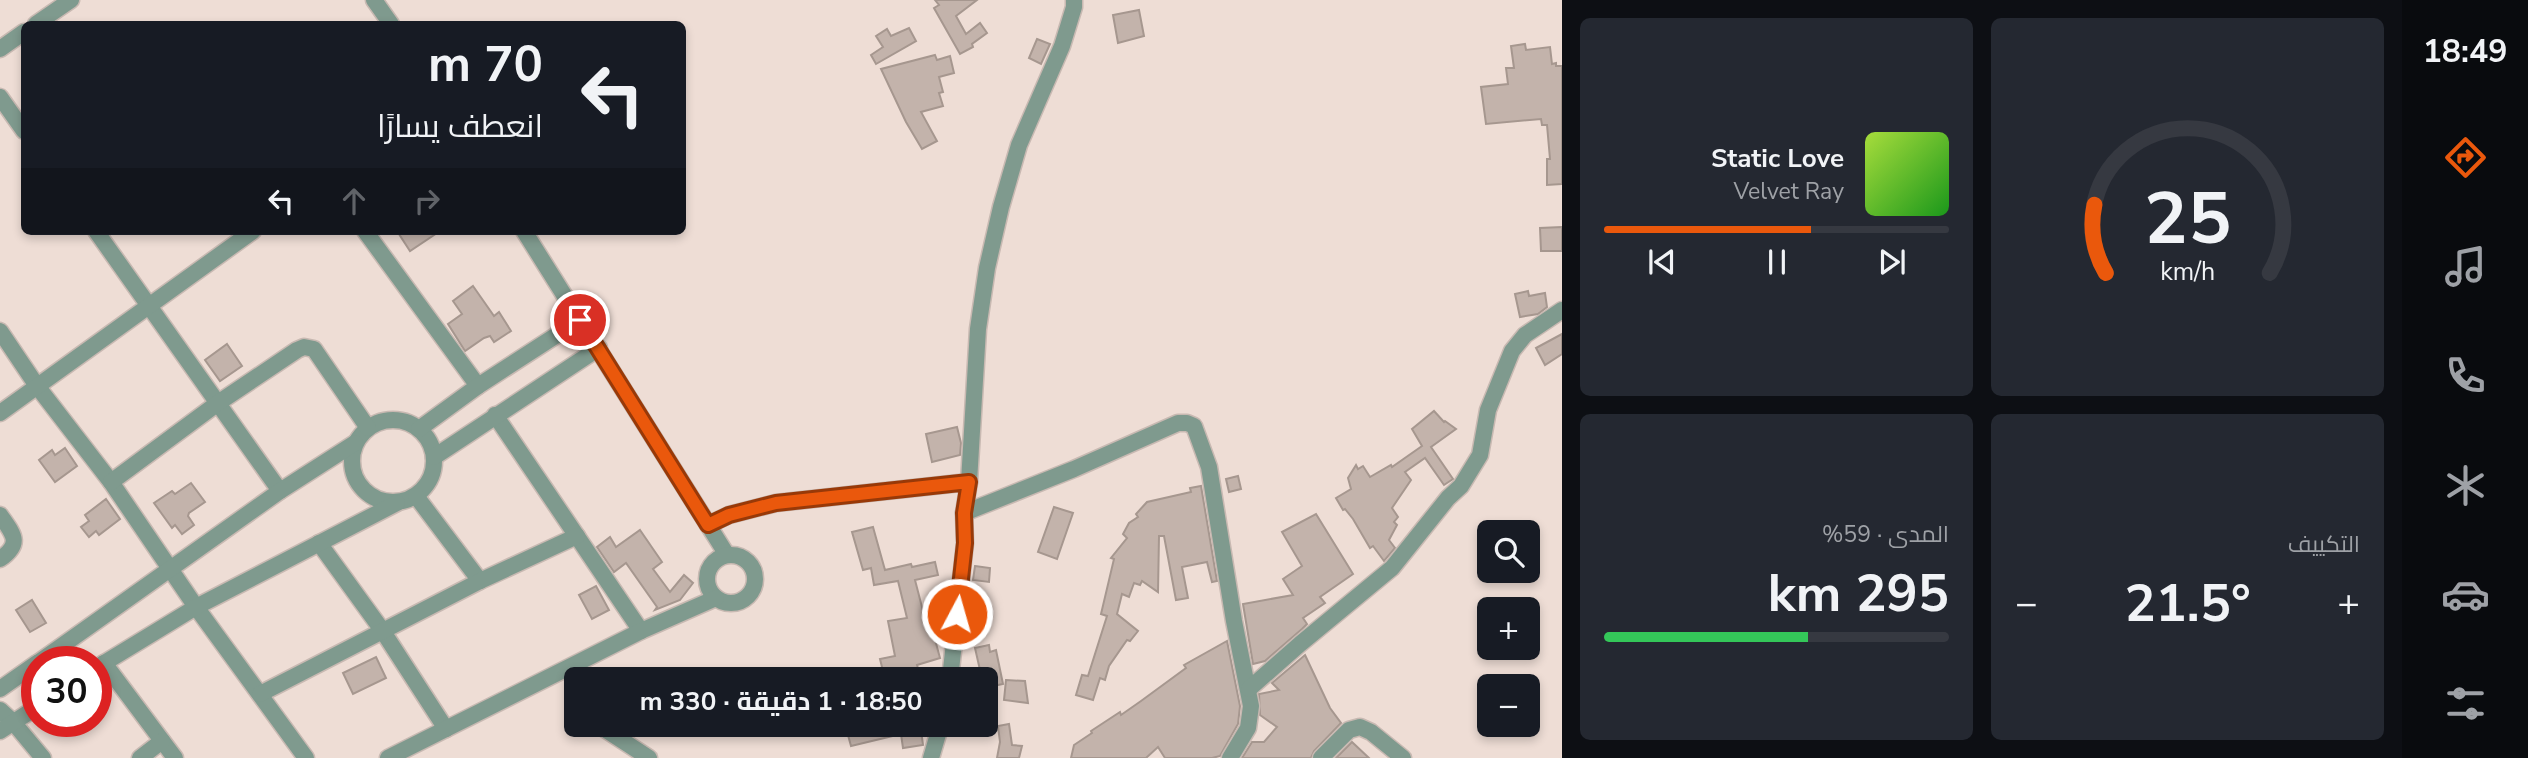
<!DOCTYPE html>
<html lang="ar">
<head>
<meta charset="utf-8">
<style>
	:root { --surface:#171b24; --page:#242831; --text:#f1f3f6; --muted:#9ea1a6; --line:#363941; --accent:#ea580c }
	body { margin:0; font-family:"Nunito Sans",Cairo,sans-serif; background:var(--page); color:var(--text); direction:rtl; height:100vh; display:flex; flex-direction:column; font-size:26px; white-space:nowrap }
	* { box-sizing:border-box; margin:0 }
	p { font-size:23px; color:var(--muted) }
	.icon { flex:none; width:38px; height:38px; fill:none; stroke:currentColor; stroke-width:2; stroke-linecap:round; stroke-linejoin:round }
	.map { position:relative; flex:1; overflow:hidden; direction:ltr }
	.panel { display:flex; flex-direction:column; gap:18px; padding:18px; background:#0d0f14; width:840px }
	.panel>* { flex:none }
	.top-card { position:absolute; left:21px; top:21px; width:665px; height:214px; border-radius:10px; box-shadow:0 4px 10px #0003; direction:rtl; background:#171b24; color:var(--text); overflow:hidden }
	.controls { position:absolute; left:1477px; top:520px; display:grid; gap:14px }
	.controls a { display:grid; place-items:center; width:63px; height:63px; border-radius:10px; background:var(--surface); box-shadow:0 4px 10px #0003; font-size:35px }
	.speed { position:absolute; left:21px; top:646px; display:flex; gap:14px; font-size:35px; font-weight:700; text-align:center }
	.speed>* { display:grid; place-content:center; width:91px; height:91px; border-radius:50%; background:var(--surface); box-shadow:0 4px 10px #0003; line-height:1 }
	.speed .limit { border:10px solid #d22; background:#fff; color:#111 }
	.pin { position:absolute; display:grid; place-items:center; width:60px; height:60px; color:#fff; margin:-30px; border:4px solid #fff; border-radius:50%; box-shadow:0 2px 7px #0007 }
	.me { position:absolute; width:77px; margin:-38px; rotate:6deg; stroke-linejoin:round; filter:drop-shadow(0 0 5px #0008) }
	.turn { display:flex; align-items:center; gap:24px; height:147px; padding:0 28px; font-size:32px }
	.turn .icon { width:91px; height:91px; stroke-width:2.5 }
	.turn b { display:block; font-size:49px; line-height:60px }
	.lanes { display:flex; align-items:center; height:66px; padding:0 28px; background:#0003; justify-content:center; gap:35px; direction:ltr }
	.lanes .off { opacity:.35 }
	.big { font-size:52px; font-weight:700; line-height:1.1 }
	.panel .card { flex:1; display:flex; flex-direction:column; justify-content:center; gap:10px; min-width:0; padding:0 24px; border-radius:10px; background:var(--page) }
	.panel .dial { align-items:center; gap:0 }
	.dial svg { height:182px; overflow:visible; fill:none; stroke:var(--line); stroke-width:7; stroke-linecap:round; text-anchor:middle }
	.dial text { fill:var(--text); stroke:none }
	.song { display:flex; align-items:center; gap:21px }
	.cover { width:84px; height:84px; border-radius:10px; background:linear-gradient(135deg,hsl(80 70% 55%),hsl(120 70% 35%)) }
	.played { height:7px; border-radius:4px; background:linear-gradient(90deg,var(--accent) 60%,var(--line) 60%) }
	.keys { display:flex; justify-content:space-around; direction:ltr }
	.heat { display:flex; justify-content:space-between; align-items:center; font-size:38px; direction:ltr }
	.charge { height:10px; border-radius:5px; background:linear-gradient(90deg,#34c759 59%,var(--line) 0) }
	.panel .tiles { flex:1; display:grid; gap:18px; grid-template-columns:repeat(2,1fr) }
	.trip { position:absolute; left:564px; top:667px; width:434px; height:70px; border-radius:10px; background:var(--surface); box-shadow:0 4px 10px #0003; font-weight:700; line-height:70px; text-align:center; direction:rtl }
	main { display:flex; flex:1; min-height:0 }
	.tabs { display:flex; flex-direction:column; width:126px; justify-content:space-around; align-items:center; background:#090b0e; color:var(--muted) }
	.tabs .icon { width:49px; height:49px }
	.tabs .active { color:var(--accent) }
	.tabs b { font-size:32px; color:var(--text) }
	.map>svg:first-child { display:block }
	.building { fill:#c3b3ab; stroke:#a6978f; stroke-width:2 }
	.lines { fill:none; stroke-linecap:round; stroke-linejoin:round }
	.minor-casing { stroke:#c8b9b2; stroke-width:19 }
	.minor { stroke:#7f9a8e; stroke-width:16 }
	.route-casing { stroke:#983908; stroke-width:18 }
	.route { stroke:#ea580c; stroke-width:12 }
</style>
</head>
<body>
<main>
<nav class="tabs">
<b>18:49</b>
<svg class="icon active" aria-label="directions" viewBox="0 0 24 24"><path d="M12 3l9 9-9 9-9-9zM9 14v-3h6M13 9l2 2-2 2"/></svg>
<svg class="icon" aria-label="music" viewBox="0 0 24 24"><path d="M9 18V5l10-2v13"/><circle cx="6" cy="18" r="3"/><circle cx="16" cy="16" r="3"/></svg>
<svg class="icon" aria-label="phone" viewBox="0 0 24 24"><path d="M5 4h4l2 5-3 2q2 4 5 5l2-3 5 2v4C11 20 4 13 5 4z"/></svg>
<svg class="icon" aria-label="climate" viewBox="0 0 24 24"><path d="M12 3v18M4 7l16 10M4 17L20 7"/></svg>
<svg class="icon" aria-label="car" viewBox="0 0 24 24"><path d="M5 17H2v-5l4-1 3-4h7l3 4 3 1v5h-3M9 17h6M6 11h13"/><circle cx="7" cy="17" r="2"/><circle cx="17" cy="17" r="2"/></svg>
<svg class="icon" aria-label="filters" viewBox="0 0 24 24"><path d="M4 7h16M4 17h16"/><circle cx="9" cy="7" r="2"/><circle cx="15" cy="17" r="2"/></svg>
</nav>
<section class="panel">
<div class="tiles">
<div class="card dial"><svg viewBox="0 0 100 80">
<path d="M14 69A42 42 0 1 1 86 69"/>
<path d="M14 69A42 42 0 0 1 9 39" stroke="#ea580c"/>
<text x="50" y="56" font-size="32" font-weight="700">25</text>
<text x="50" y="72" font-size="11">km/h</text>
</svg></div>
<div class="card">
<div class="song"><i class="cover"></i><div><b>Static Love</b><p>Velvet Ray</p></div></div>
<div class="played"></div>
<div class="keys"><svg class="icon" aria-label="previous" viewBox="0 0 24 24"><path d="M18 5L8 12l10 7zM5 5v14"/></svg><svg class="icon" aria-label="pause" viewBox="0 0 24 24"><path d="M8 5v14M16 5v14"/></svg><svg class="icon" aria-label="next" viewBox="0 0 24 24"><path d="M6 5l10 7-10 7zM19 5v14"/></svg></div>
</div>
<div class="card"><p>التكييف</p>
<div class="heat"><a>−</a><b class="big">21.5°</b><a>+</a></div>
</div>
<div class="card"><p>المدى · 59%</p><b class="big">295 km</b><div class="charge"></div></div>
</div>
</section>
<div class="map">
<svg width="1562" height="758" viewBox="0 0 1562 758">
	<rect width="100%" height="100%" fill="#eeddd5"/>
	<!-- building -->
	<g class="building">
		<polygon points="935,0 977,0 956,16 966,34 980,23 987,33 972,44 973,47 960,54 934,8 939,5"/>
		<polygon points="1139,10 1144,36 1118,43 1113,15"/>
		<polygon points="909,28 916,41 876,64 871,55 883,47 876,36 887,29 891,36"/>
		<polygon points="1037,39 1050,44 1041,64 1029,58"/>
		<polygon points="1525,44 1526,50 1550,47 1552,64 1556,63 1556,66 1562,66 1562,184 1547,185 1547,159 1550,159 1547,125 1542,125 1541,119 1486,124 1481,87 1508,84 1506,68 1514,68 1511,46"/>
		<polygon points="935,55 937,60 950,56 954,73 939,77 943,92 939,93 943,106 921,112 937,141 922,149 906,122 881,69"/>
		<polygon points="1562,227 1562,251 1541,251 1540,228"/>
		<polygon points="397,231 440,231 410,251"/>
		<polygon points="473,286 494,316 499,312 511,331 494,342 490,336 484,338 465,351 448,324 462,314 453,301"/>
		<polygon points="1528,291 1529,296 1545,293 1547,307 1538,314 1520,317 1515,294"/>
		<polygon points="1562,334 1562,354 1545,365 1536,348"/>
		<polygon points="227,344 242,366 220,381 205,360"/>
		<polygon points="1434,411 1444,422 1445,421 1456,429 1431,447 1453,479 1444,485 1425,458 1405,472 1411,480 1392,508 1398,517 1394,522 1397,525 1389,540 1395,548 1384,561 1373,546 1370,548 1353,519 1345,509 1343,510 1336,498 1351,489 1348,478 1356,465 1358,469 1363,466 1370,477 1391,465 1392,467 1422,446 1412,429"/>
		<polygon points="957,427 961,443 960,455 932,462 926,434"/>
		<polygon points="65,448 77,466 55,482 39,460 52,450 55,455"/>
		<polygon points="1238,476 1241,489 1229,492 1226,479"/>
		<polygon points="191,483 205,502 189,513 188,516 194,525 182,534 175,525 172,528 154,503 172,491 175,494"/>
		<polygon points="1201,486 1217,581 1212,582 1207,562 1182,567 1188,598 1176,600 1164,536 1159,536 1158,592 1142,581 1140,585 1134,583 1129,597 1122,594 1117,614 1138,631 1130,641 1127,640 1109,666 1105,680 1100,678 1093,700 1076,695 1082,675 1088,676 1107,616 1101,614 1114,559 1111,558 1127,538 1123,534 1129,523 1138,517 1136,514 1147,502 1191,492 1190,488"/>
		<polygon points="106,499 120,519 99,535 96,531 89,537 81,527 89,521 85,515"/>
		<polygon points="1054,507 1073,513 1057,559 1038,552"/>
		<polygon points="1316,514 1353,574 1320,597 1325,603 1303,618 1307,624 1302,629 1265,661 1253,664 1243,604 1293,595 1283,579 1302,566 1282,532"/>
		<polygon points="873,527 885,570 911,564 912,567 935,562 938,575 915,580 923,611 927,610 940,658 917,665 921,679 888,679 887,675 884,675 880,659 895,656 888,621 907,618 898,581 874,585 871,568 863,570 852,532"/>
		<polygon points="640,530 662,562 653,569 670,592 684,575 693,583 680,600 655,610 657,607 626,563 614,572 597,547 610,537 616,547"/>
		<polygon points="975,566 990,568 989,582 973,580"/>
		<polygon points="596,586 609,610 592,619 579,595"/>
		<polygon points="32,600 46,623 30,632 16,610"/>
		<polygon points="1227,641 1240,706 1238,724 1220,756 1212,758 1165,758 1158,747 1146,758 1071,758 1074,745 1092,733 1091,731 1120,712 1121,715 1141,701 1186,668 1184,665"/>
		<polygon points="989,645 990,652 996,650 1003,684 988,687 985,669 980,670 975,648"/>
		<polygon points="1305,655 1330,708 1341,723 1314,751 1311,758 1242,758 1252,742 1264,742 1277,727 1260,715 1259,694 1279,690 1272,683"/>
		<polygon points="376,657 386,678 353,694 343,673"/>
		<polygon points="1006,680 1025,681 1028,703 1004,700"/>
		<polygon points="845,724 926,724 926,729 921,730 923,745 903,748 901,734 851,746"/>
		<polygon points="1009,724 1012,745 1022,746 1019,758 997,758 1000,742 998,726"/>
		<polygon points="1352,742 1369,758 1336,758"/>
	</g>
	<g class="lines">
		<defs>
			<g id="minor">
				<polyline points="374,0 391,24"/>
				<polyline points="36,24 71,0"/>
				<polyline points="0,49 24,32"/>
				<polyline points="0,97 24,131"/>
				<polyline points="96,231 280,491"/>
				<polyline points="365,231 478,386"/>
				<polyline points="524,231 727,555"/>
				<polyline points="0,331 37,386 111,482 196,607 306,758"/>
				<polyline points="0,413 253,231"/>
				<polyline points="495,415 641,631"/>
				<circle cx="393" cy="461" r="41"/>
				<polyline points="419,429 478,386 580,320"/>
				<polyline points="434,457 599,348"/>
				<polyline points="111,482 218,403 297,350 304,347 314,349 368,428"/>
				<polyline points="416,496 480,581"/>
				<polyline points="964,513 1074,469 1178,423 1187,423 1194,426 1209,467 1234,621 1251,706 1248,728 1230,758"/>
				<path d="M0,515c13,19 23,28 0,44"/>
				<polyline points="708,525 729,515 776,503 969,482"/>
				<polyline points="319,543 382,630 446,729"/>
				<circle cx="731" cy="579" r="24"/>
				<polyline points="39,662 280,491 355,443"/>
				<polyline points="104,663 175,758"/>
				<polyline points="96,668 196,607 397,503"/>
				<polyline points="950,679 965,543 964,513 969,482 978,329 987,268 1001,207 1019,145 1062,46 1074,7 1074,0"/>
				<polyline points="0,689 37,663"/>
				<polyline points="1249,689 1300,644 1392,568 1448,498 1461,486 1480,455 1488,410 1512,351 1525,335 1562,310"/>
				<polyline points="260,694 480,581 577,536"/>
				<polyline points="0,710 13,722 43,758"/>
				<polyline points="597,724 649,758"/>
				<polyline points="0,731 37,707"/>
				<polyline points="140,758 162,741"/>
				<polyline points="388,758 641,631 716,598"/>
				<polyline points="931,758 941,724"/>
				<polyline points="1321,758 1349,730 1360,727 1371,732 1403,758"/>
			</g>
		</defs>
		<!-- minor casing -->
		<use href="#minor" class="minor-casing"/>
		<!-- minor -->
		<use href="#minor" class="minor"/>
	</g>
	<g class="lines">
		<defs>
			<polyline id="route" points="580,320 708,525 729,515 776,503 969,482 964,513 965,543 957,614"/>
		</defs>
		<!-- route casing -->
		<use href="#route" class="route-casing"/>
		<!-- route -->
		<use href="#route" class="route"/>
	</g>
</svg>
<div class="controls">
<a><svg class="icon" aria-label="search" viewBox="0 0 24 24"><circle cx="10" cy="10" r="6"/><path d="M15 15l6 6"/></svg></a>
<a>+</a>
<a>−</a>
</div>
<div class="speed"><div class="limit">30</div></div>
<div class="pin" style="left:580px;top:320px;background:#d93025"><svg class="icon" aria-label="arrive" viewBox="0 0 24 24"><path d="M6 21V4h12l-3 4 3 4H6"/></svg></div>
<svg class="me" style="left:957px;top:614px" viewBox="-20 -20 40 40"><circle r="17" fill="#ea580c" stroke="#fff" stroke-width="3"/><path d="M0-11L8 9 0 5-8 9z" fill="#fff"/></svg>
<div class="trip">18:50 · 1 دقيقة · 330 m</div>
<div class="top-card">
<div class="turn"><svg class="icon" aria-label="left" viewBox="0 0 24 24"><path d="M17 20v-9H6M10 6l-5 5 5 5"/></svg><div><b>70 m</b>انعطف يسارًا</div></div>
<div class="lanes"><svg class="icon" aria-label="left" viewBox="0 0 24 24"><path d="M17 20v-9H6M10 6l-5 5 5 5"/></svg><svg class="icon off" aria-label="ahead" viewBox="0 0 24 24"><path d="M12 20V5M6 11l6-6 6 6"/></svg><svg class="icon off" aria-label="right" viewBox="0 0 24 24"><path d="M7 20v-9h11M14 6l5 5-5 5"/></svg></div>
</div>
</div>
</main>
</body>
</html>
